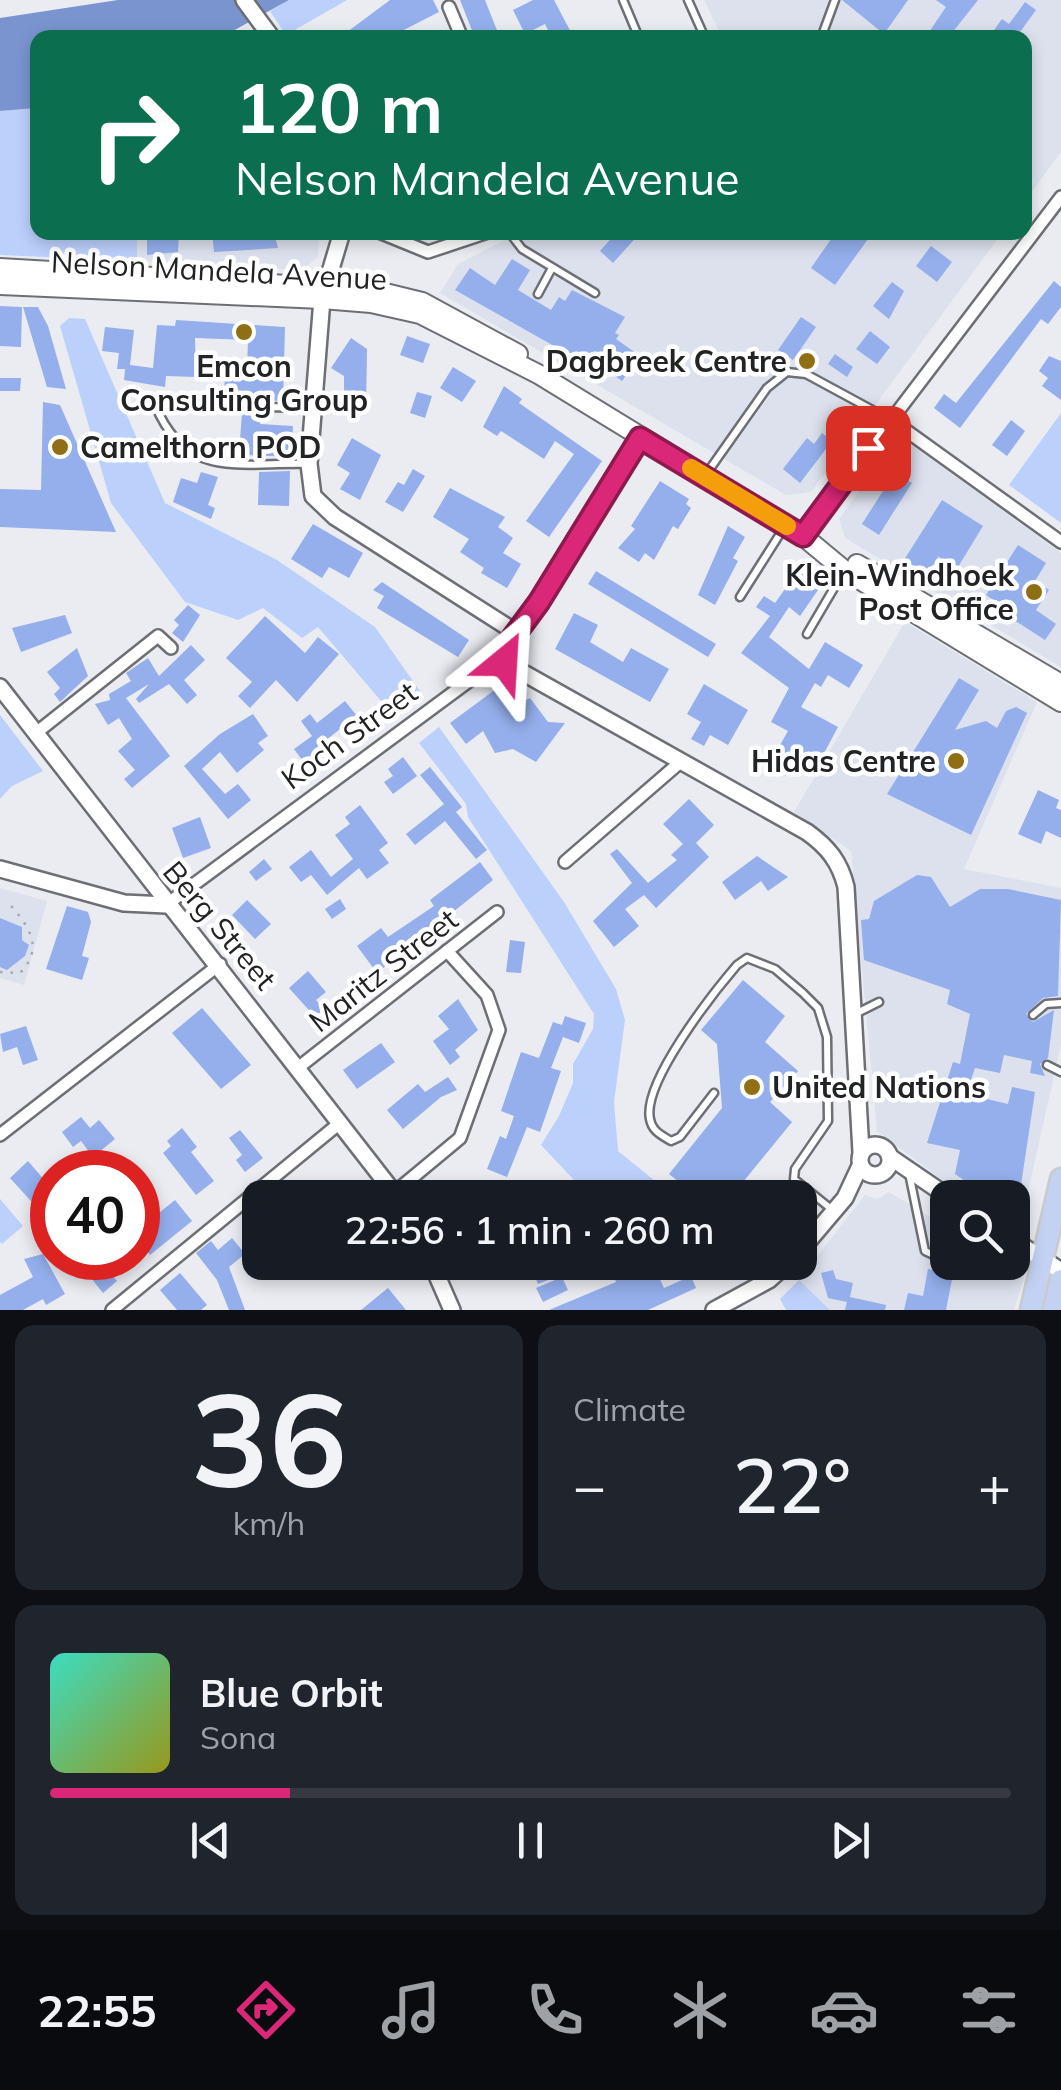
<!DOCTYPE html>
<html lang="en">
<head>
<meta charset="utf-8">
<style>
	:root { --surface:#171b24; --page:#20242c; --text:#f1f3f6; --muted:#9ea1a6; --line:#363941; --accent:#db2777 }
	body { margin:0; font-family:Mulish,sans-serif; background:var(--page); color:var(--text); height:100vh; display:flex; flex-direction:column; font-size:38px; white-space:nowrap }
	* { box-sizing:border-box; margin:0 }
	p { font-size:32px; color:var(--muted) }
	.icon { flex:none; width:55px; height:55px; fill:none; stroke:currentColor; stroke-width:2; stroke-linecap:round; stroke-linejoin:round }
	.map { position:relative; height:1310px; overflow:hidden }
	.drawer { display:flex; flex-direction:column; gap:15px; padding:15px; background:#0d0f14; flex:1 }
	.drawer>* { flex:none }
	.top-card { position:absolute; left:30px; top:30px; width:1002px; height:210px; border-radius:20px; box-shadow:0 5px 15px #0003; background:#0b6e4f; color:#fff; overflow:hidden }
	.buttons { position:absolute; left:930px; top:1180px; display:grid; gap:20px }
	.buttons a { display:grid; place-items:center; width:100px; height:100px; border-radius:20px; background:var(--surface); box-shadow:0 5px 15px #0003; font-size:50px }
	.speed { position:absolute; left:30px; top:1150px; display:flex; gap:20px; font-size:50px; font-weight:700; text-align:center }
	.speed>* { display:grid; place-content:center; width:130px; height:130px; border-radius:50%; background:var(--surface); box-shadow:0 5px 15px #0003; line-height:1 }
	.speed .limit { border:15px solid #d22; background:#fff; color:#111 }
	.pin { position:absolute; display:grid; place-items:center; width:85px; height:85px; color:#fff; margin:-42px; border-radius:20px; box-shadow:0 5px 15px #0006 }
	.me { position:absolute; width:110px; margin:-55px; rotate:27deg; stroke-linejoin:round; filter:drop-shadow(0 0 8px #0008) }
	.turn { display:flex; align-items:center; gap:35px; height:210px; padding:0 40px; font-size:45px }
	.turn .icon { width:130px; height:130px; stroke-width:2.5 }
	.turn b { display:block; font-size:70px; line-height:85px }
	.big { font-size:75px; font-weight:600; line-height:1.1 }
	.drawer .widget { flex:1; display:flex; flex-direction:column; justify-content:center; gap:15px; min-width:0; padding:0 35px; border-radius:20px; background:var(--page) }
	.drawer .dial { align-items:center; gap:0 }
	.dial b { font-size:130px; line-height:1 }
	.song { display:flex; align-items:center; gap:30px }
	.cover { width:120px; height:120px; border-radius:15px; background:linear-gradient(135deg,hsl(170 70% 55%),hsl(60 70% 35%)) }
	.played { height:10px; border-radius:5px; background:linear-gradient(90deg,var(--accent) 25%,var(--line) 25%) }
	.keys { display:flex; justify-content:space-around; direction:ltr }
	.heat { display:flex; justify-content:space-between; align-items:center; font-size:55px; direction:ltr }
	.drawer .tiles { flex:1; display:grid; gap:15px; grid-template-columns:1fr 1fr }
	.widget:last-child { grid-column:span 2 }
	.trip { position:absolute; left:242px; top:1180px; width:575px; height:100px; border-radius:20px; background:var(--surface); box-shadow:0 5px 15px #0003; font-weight:600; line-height:100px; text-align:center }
	.tab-bar { display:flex; height:160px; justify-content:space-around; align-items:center; background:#090b0e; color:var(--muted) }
	.tab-bar .icon { width:70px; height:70px }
	.tab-bar .selected { color:var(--accent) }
	.tab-bar b { font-size:45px; color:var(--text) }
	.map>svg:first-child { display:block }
	.built { fill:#dce1ed }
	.green { fill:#bcd0fc }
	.water { fill:#7a94cf }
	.building { fill:#94afec }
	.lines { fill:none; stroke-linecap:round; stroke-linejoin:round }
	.service-casing { stroke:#6d6f74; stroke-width:11 }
	.minor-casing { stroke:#6d6f74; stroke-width:16 }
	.tertiary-casing { stroke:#6d6f74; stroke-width:20 }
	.secondary-casing { stroke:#6d6f74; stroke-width:22 }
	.trunk-casing { stroke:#cacacb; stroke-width:25 }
	.path { stroke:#a6a8ac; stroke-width:2.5; stroke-dasharray:2.5 8; stroke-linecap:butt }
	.service { stroke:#fff; stroke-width:6 }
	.minor { stroke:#fff; stroke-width:11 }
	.tertiary { stroke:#fff; stroke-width:15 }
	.secondary { stroke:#fff; stroke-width:18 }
	.trunk { stroke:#c3d2f3; stroke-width:20 }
	.route-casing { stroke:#8e194d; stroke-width:25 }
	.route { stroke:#db2777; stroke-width:18 }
	.slow { stroke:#f59e0b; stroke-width:18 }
	.poi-dot { fill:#906f14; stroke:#fff; stroke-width:4 }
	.labels { text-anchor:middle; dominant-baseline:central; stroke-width:9; stroke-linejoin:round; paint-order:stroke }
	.street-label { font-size:30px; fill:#222325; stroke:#fff }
	.poi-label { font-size:30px; font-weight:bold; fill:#222325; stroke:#fff; text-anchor:end }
</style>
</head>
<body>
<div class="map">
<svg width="1061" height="1310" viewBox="0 0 1061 1310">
	<rect width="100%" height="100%" fill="#eaecf2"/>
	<!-- built -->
	<g class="built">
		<polygon points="704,0 1061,0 1061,152 1025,201 1025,38 722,37"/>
		<polygon points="137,233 319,233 318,257 302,270 137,261"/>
		<polygon points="519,233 1002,233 811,492 786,495 440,293 458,264"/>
		<polygon points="913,446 1061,553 1061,667 845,538 839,519 890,448"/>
		<polygon points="905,622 1037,702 964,869 1061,888 1061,1045 1024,1209 1013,1215 1012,1198 965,1197 877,1131 851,851 794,812"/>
		<polygon points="0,888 47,901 24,985 0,978"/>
		<polygon points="889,1192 947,1227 948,1262 1006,1263 1026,1272 1014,1310 830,1310 799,1280 865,1195 877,1199"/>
	</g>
	<!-- green -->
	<g class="green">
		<polygon points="289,0 347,0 286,35 270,11"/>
		<polygon points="37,108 38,232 137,233 137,261 0,255 0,111"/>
		<polygon points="69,318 85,319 165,503 277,560 375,627 422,694 393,715 318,627 302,638 263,608 238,620 185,602 111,503 60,326"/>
		<polygon points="1061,413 1061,523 1009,485"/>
		<polygon points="0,715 43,771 12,786 0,799"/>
		<polygon points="439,727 564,902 616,989 625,1020 614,1102 618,1151 675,1197 590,1197 541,1145 559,1116 573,1083 573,1064 593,1029 594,1014 468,817 466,804 419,743"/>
		<polygon points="0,1199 23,1226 2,1244 0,1242"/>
		<polygon points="683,1263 767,1263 759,1273 738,1274"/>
		<polygon points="799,1280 830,1310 786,1310 780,1299"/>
	</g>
	<!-- water -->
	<polygon class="water" points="118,0 289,0 222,37 38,38 37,108 0,111 0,18"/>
	<!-- building -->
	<g class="building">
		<polygon points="390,0 433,0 439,12 388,38 339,38"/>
		<polygon points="460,0 485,0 500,38 475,38"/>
		<polygon points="533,0 554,0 574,38 552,38 545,24 525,34 513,10"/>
		<polygon points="842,0 908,0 884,34"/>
		<polygon points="936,0 978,0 948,38 925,38 946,7"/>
		<polygon points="1025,2 1036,10 1020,32 1028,38 1000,38 994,30 1002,19 1009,24"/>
		<polygon points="147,232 179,232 178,252 147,255"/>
		<polygon points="212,232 274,232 278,248 214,252"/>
		<polygon points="617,232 641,232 613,263 600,251"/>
		<polygon points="836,232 873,232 835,285 811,268"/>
		<polygon points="931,246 952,262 937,282 916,266"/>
		<polygon points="512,259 530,270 518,290 551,310 559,297 565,301 572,290 625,317 615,333 619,335 616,339 640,356 622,381 593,360 586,372 567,360 570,355 455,290 470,268 495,285"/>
		<polygon points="1054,281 1061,287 1061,307 1048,324 1041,319 960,428 934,408 944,394 956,403"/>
		<polygon points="892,282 904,291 889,319 873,306"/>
		<polygon points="0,306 22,307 21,347 0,346"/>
		<polygon points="23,307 38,307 48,326 66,389 47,387"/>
		<polygon points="801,317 816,327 793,360 778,350"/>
		<polygon points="176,320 285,327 283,401 224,399 225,368 247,368 248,340 195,338 196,377 166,376 165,387 124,380 125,369 117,369 119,353 102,351 105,327 134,330 130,365 153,368 157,325 175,326"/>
		<polygon points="870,331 890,347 877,364 856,349"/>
		<polygon points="407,336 430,344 423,363 400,355"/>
		<polygon points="351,338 367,349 366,411 324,411 325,400 344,400 344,376 331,368"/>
		<polygon points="835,354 853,367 847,377 828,364"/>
		<polygon points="1049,356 1061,361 1061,400 1042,386 1048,378 1039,371"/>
		<polygon points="453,367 476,381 462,402 440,388"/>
		<polygon points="0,378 21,378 20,391 0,391"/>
		<polygon points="504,386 522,399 519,403 602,461 549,537 526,521 574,454 555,441 544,459 501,431 497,436 483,427"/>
		<polygon points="417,392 432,396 425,418 410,413"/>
		<polygon points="43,402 60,405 116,532 0,527 0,489 41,490"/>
		<polygon points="242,413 261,414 260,424 293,426 291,457 226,454 226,439 240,440"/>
		<polygon points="1011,420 1025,431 1007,456 992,445"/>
		<polygon points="822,433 832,441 800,483 783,469 807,438 814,444"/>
		<polygon points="352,438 381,455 360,500 340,489 350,473 337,465"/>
		<polygon points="413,469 425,476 403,512 385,502 398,482 404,485"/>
		<polygon points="290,471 289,506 258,505 259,472"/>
		<polygon points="201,472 218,477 208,505 215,508 211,519 173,502 181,478 197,483"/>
		<polygon points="895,472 912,483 879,535 862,524"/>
		<polygon points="660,481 689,499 686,504 691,508 678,529 673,526 654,560 645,553 639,562 618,548 635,529 631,526"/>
		<polygon points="450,488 505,517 498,527 513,538 503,553 521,564 507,588 481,573 484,568 460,552 469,539 433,517"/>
		<polygon points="942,500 983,526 947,585 939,556 927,574 904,560"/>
		<polygon points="313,524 363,553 349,578 329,567 322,578 291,559"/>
		<polygon points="728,526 745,537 733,558 738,561 715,605 698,595"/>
		<polygon points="1018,545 1046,563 1035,581 1049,590 1036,610 1056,624 1045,640 1003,613 1002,606 986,595"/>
		<polygon points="804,562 827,577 800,616 789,607 769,637 809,669 825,642 863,665 849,688 828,675 821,687 815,683 801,707 838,727 822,757 812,752 799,776 789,770 786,776 768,766 788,731 771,722 789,688 741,653 770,616 756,607 764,596 775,603"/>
		<polygon points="596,571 716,644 708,657 588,584"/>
		<polygon points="382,582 469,640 458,657 377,608 384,596 373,590"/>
		<polygon points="188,605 200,615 183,642 172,633 179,625 174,620"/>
		<polygon points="574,613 598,625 590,642 623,662 631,648 669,669 650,702 555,649"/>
		<polygon points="65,615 72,633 21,652 12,628"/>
		<polygon points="265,616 305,653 318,637 339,654 297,702 276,680 250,708 238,696 252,682 226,658"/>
		<polygon points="191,645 205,660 184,680 197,695 187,704 169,684 139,703 136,699 149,684 126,698 170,756 132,788 124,779 135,770 118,751 132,739 119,718 108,725 95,704 110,700 109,694 131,681 126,673 148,658 159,676"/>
		<polygon points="77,648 88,676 60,702 54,694 60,688 47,672"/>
		<polygon points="959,678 979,690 955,730 986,721 997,728 1006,711 1016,707 1027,713 971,835 887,794"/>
		<polygon points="704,684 748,710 728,745 710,735 704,746 691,739 701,722 687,714"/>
		<polygon points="500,686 515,706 530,698 548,722 565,723 536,762 513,749 495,753 483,731 466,744 450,723"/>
		<polygon points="345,701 357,716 317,747 321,752 305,764 294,749 312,736 301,721 310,714 317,723"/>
		<polygon points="253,714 268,736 258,743 264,750 237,773 220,752 202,769 225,794 238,784 251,800 228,819 184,766 220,734"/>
		<polygon points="403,757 417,776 393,794 384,782 393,776 388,769"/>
		<polygon points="430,767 462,807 456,812 487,850 476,859 445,821 415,845 406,834 444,804 420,775"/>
		<polygon points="1038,790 1059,800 1056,808 1061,810 1061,838 1046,831 1041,844 1018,834"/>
		<polygon points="689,799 714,825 696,843 709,857 656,908 644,895 625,909 639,926 614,947 593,921 632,883 610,854 617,849 648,883 677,860 671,855 683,844 663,824"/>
		<polygon points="360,805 388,843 379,850 389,863 367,879 359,868 327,895 311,875 301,882 289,867 311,850 331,877 353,859 335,835 350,824 345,817"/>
		<polygon points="200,817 211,848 183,858 172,828"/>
		<polygon points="757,856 788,877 768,891 761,881 735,900 722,882"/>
		<polygon points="264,859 272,869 256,881 249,872"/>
		<polygon points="480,862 493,880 377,973 357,946 381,928 388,937 434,906 430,900"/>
		<polygon points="917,875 931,877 950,907 980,889 1008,889 1061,900 1058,996 1043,998 1026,1014 1033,1022 1054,1010 1048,1058 1040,1064 1045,1076 1030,1073 1032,1061 1004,1055 1000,1073 975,1068 966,1094 1008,1104 1012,1087 1035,1092 1019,1198 990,1198 955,1174 960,1150 927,1143 953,1062 960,1064 970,1014 947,1004 950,990 864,960 861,920 869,919 874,901"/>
		<polygon points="340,899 346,909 332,919 325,909"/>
		<polygon points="247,900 271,924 255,939 232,915"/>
		<polygon points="67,906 88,912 91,922 82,956 89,958 82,980 46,969"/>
		<polygon points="0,918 22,927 22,940 29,945 25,956 7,970 0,967"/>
		<polygon points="510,940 525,942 521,973 506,972"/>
		<polygon points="308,971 326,992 316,1000 324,1009 315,1017 289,988"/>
		<polygon points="743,980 785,1016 765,1042 798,1071 770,1102 792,1122 730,1198 699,1198 669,1174 722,1108 717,1044 701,1030"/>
		<polygon points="458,999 478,1030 455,1050 460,1057 450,1065 433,1041 449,1029 438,1016"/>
		<polygon points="202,1008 251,1065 221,1089 172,1033"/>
		<polygon points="565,1016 586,1023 579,1043 563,1037 551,1068 561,1071 540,1132 527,1127 507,1177 487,1169 500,1136 506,1139 514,1116 501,1111 521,1052 539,1058 553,1022 562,1025"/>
		<polygon points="26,1026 38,1060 23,1065 17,1047 3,1052 0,1034"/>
		<polygon points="381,1043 395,1062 357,1089 343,1070"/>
		<polygon points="448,1077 457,1090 441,1097 403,1129 387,1110 418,1084 425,1092"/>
		<polygon points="81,1117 90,1128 99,1120 115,1139 93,1157 81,1141 73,1147 62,1132"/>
		<polygon points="182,1128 197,1147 191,1152 214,1181 196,1195 163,1153 171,1146 167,1141"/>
		<polygon points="240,1130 263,1158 245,1172 236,1160 242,1155 229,1138"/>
		<polygon points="28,1161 52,1189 52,1200 40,1211 10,1178"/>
		<polygon points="138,1184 160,1212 175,1200 192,1221 150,1255 138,1239"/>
		<polygon points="232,1238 245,1254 229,1267 245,1310 229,1310 217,1280 196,1253 211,1241 218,1250"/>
		<polygon points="43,1254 65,1294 46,1305 43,1299 23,1310 0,1310 0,1295 33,1277 24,1259"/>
		<polygon points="88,1258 98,1258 103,1263 110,1258 133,1258 112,1275 117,1281 103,1293 80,1264"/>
		<polygon points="472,1262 504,1262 485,1278"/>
		<polygon points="564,1262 592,1263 538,1284 534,1274"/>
		<polygon points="655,1268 664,1288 691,1276 696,1288 648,1310 549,1310 616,1282 613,1275 625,1271 629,1280"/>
		<polygon points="928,1269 953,1274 946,1310 904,1310 908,1293 923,1296"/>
		<polygon points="833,1270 836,1279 853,1283 850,1297 886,1305 885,1310 845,1310 847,1302 828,1298 821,1273"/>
		<polygon points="180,1273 207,1305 201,1310 177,1310 160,1290"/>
		<polygon points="562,1277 568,1290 543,1302 536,1288"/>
		<polygon points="388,1288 406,1310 361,1310"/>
	</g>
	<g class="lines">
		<defs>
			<g id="service">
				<polyline points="623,0 639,38"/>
				<polyline points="688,0 705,38"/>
				<polyline points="821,38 835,0"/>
				<polyline points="509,232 522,249 595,293"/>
				<polyline points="538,294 552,268"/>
				<path d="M155,405c32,76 83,57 154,59"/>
				<polyline points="215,406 312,408"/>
				<polyline points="707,473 767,388 787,372 806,374 889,419"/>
				<polyline points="740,597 785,526"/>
				<polyline points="807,634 844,571"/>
				<polyline points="855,1014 879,1002"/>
				<polyline points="1033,1015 1046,1004 1061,1003"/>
				<polyline points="1047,1065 1061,1072"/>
				<path d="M714,1093l-34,44 -9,4c-10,-6 -19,-10 -21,-22 -8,-36 63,-126 87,-154l10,-7 28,11 28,24 15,15 9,29 1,84 -33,48 -1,10 41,33"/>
				<polyline points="910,1178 925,1251 974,1274"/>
			</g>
			<g id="minor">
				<polyline points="449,7 462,38"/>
				<polyline points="379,232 428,252 488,232"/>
				<polyline points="890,419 1061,542"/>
				<polyline points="803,536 1061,197"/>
				<polyline points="514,635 640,439"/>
				<polyline points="36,733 158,636 171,648"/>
				<polyline points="565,862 678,764"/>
				<polyline points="166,905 500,658"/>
				<polyline points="299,1067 497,912"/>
				<polyline points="0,1135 220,964"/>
				<polyline points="395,1192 460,1138 499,1030 487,995 447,951"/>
				<polyline points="112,1310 341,1122"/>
			</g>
			<g id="tertiary">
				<polyline points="244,0 272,38"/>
				<path d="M342,232l-20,67 -13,165 4,32 22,21 174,111 5,7 -12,17 2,10 303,170c21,15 33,30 39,55l15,265"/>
				<polyline points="0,687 398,1198"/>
				<polyline points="0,869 124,903 166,905"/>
				<circle cx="875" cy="1160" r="15"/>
				<polyline points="890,1157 950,1198"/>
				<polyline points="1012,1239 1061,1271"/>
				<polyline points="800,1251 845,1198 860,1166"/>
				<polyline points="431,1262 452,1310"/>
				<polyline points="714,1310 769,1280 789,1262"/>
			</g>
			<g id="secondary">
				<polyline points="0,268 373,290 422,302 518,354"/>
				<polyline points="0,285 322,299 371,303 420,314 540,375 803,536 844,570 1061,702"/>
				<polyline points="857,564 1061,684"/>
			</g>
			<g id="trunk">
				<polyline points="1031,1310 1061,1179"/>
				<polyline points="1054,1310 1061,1280"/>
			</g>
		</defs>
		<!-- service casing -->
		<use href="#service" class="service-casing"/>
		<!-- minor casing -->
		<use href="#minor" class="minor-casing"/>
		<!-- tertiary casing -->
		<use href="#tertiary" class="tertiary-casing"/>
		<!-- secondary casing -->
		<use href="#secondary" class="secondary-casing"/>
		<!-- trunk casing -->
		<use href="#trunk" class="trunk-casing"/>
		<!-- path -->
		<path class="path" d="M0,972l20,1c26,-27 7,-48 -12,-71"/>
		<!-- service -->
		<use href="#service" class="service"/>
		<!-- minor -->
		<use href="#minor" class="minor"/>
		<!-- tertiary -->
		<use href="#tertiary" class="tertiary"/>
		<!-- secondary -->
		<use href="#secondary" class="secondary"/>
		<!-- trunk -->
		<use href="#trunk" class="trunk"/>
	</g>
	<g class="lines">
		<defs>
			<polyline id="route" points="504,662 502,652 539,602 640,438 803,536 868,448"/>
		</defs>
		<!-- route casing -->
		<use href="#route" class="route-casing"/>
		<!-- route -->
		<use href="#route" class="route"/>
		<!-- slow -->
		<polyline class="slow" points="691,468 787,526"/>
	</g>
	<!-- markers -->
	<g class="poi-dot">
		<circle cx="244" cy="332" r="10"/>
		<circle cx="807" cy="361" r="10"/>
		<circle cx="60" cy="447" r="10"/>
		<circle cx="1034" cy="592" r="10"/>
		<circle cx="956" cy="761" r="10"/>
		<circle cx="752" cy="1087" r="10"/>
	</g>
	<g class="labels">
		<!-- street labels -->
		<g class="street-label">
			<text transform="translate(219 270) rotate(3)">Nelson Mandela Avenue</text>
			<text transform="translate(349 735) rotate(-36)">Koch Street</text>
			<text transform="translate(220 925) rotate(50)">Berg Street</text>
			<text transform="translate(383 970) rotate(-38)">Maritz Street</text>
		</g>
		<!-- poi labels -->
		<g class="poi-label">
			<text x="787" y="361">Dagbreek Centre</text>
			<text x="244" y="366" text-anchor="middle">Emcon<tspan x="244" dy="34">Consulting Group</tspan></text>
			<text x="80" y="447" text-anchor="start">Camelthorn POD</text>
			<text x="1014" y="575">Klein-Windhoek<tspan x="1014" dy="34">Post Office</tspan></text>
			<text x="936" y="761">Hidas Centre</text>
			<text x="772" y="1087" text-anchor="start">United Nations</text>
		</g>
	</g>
</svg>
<div class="buttons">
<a><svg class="icon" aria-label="search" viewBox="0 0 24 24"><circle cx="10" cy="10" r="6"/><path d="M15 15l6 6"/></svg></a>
</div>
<div class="speed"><div class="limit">40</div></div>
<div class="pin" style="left:868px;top:448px;background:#d93025"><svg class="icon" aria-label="arrive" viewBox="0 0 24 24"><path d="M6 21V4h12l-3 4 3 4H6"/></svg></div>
<svg class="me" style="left:504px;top:662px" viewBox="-20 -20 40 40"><path d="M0-17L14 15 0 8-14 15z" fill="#db2777" stroke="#fff" stroke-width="4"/></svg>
<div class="trip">22:56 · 1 min · 260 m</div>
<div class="top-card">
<div class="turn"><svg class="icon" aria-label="right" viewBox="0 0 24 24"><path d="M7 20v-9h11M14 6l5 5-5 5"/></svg><div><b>120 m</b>Nelson Mandela Avenue</div></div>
</div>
</div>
<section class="drawer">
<div class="tiles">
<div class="widget dial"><b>36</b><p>km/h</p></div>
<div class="widget"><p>Climate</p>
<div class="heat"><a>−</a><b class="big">22°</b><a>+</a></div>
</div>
<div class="widget">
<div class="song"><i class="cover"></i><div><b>Blue Orbit</b><p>Sona</p></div></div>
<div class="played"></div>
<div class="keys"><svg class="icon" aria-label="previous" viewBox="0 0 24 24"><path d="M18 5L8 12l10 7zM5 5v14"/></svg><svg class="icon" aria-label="pause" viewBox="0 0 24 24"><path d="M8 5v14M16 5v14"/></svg><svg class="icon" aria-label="next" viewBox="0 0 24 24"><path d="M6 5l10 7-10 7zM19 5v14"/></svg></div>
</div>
</div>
</section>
<nav class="tab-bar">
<b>22:55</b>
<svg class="icon selected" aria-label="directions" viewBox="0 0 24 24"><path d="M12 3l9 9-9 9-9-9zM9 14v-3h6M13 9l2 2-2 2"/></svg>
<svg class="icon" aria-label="music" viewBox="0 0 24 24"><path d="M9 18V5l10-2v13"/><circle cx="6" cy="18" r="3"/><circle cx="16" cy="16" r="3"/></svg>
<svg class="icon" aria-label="phone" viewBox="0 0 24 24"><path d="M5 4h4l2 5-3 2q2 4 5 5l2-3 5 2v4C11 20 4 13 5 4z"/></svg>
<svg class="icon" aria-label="climate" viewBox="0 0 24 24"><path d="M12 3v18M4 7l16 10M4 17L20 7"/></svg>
<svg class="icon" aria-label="car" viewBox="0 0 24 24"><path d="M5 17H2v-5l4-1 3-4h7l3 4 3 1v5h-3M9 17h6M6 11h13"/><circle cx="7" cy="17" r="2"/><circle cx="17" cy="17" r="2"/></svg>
<svg class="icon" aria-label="filters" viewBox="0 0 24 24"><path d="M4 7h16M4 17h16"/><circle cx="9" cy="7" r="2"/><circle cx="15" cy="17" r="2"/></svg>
</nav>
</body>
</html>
